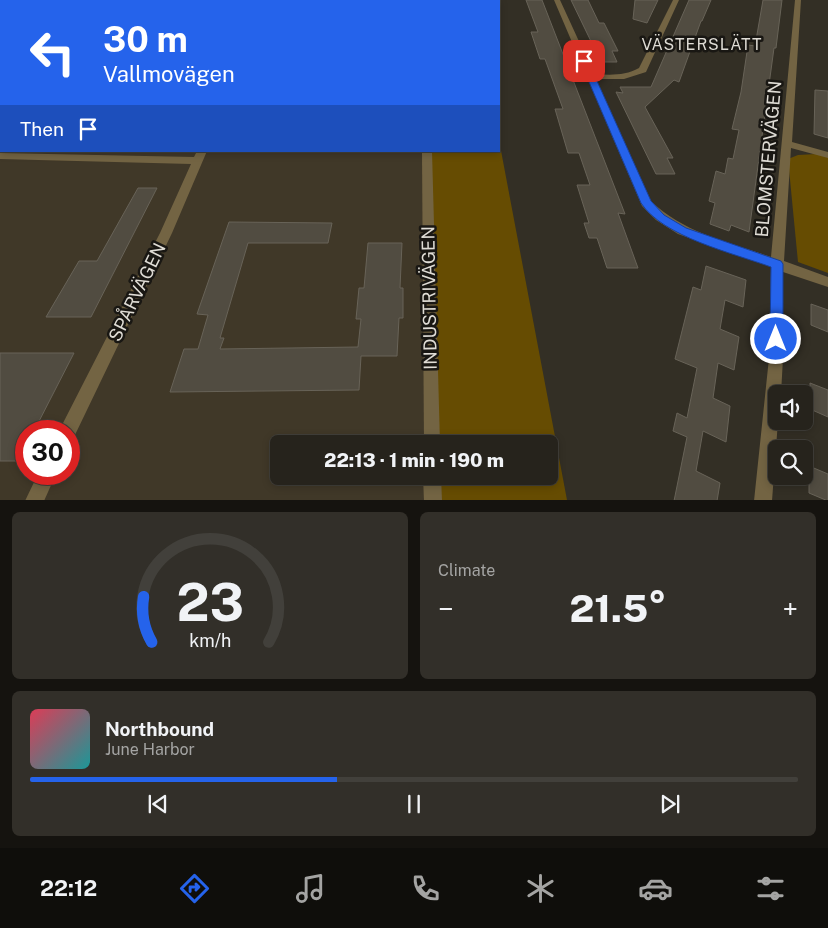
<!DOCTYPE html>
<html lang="en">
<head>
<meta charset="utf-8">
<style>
	:root { --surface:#26231c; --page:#322f29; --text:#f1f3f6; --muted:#a4a4a3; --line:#42403b; --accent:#2563eb }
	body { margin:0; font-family:"Public Sans",sans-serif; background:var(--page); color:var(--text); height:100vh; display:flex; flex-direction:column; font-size:19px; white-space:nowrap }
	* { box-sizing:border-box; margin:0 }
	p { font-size:16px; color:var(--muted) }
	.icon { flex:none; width:28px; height:28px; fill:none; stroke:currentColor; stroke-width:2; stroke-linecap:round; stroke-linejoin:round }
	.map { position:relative; height:500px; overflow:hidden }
	.side { display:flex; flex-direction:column; gap:12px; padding:12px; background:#15130f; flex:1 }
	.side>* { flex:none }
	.banner { position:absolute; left:0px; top:0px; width:500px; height:152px; box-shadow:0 2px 8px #0003,0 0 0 1px var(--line); background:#2563eb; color:#fff; overflow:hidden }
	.buttons { position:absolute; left:768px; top:385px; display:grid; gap:10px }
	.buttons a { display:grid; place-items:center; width:45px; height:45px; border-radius:8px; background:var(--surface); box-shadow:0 2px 8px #0003,0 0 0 1px var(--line); font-size:25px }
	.speed { position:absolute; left:15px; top:420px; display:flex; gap:10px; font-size:25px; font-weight:700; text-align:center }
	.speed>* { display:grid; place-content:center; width:65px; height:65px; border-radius:50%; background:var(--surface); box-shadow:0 2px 8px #0003,0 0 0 1px var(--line); line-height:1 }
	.speed .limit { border:8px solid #d22; background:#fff; color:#111 }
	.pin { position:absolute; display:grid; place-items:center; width:42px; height:42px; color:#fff; margin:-21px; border-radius:10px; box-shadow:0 2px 8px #0006 }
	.me { position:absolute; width:55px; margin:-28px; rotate:0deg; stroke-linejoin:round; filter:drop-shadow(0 0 4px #0008) }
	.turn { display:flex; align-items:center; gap:18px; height:105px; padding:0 20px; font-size:22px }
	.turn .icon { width:65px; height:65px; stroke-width:2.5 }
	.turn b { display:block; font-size:35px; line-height:42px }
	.then { display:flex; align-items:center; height:48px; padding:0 20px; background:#0003; gap:10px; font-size:19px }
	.big { font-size:38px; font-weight:800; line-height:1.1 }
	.side .tile { flex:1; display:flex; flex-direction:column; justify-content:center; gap:8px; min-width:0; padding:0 18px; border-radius:8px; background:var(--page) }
	.side .dial { align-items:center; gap:0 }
	.dial svg { height:130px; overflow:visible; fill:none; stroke:var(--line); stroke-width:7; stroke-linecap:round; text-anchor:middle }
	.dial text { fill:var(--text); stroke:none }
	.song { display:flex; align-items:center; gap:15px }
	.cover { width:60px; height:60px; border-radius:8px; background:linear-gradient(135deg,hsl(350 70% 55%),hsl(180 70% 35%)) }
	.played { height:5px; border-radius:2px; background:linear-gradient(90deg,var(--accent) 40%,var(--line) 40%) }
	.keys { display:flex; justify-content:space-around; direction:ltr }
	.heat { display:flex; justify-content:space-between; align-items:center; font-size:28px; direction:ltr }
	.side .tiles { flex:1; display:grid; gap:12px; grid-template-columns:1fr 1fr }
	.tile:last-child { grid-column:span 2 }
	.trip { position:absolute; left:270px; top:435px; width:288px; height:50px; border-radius:8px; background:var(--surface); box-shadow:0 2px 8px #0003,0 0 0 1px var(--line); font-weight:800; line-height:50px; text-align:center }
	.tab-bar { display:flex; height:80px; justify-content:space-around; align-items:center; background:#0f0e0b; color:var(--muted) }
	.tab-bar .icon { width:35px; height:35px }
	.tab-bar .active { color:var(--accent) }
	.tab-bar b { font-size:22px; color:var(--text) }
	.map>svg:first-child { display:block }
	.built { fill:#403828; fill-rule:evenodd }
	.green { fill:#664c02 }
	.building { fill:#514c41; stroke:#686358 }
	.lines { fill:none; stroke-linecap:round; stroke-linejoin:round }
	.minor { fill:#736443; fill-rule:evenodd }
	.route { fill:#2563eb; stroke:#184099 }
	.labels { text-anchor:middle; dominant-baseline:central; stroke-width:5; stroke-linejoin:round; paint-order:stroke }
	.far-neighbourhood-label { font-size:16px; letter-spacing:1px; fill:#dfdcd5; stroke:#191713 }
	.street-label { font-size:18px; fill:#dfdcd5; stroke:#191713 }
</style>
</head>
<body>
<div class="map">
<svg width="828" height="501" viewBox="0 0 828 501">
	<rect width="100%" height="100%" fill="#332f25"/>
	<!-- built -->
	<path class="built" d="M0,0h428l-427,1v150h435l16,293h-173v32h175l1,24h-455zM26,431h43v43h-43z"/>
	<!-- green -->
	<g class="green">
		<polygon points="499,140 567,500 433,500 432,476 549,476 549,444 432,444 427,151 499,151"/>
		<polygon points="817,154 828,157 828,273 798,262 788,159 798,155"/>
	</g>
	<!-- building -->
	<g class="building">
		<polygon points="526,0 542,0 625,214 618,213 638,268 607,268 597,238 589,238 584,223 589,223 577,185 590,185 579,153 568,153 555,109 563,109 545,59 540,59 531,32 538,32"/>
		<polygon points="571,0 588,0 599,23 604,23 618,51 612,51 617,62 601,62"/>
		<polygon points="635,0 658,0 647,23 633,19"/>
		<polygon points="689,0 711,0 702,21 701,21 679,82 674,80 645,107 673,158 667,158 675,174 656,174 616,92 623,93 620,87 651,87"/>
		<polygon points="763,0 782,0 776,48 774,48 749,232 731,225 729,231 710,224 715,203 709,201 716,171 725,174 728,158 733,159 739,130 732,129 741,92 748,45 755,46"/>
		<polygon points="815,90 828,91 828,138 814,134"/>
		<polygon points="138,188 157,188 91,317 46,317 79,261 97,261"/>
		<polygon points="229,222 332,223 328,243 248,243 220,338 224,338 220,349 358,347 361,319 356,319 359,288 364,288 368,243 402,243 400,288 403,288 403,318 399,318 397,356 361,356 359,390 170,392 184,349 198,349 208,315 197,314"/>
		<polygon points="706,266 746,280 743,307 725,300 720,329 739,337 734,370 718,363 713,398 730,406 726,442 703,431 696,471 720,483 717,501 674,501 687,437 673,431 677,413 687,418 697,368 675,359 693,287 701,290"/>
		<polygon points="811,304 828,310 828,332 811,325"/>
		<polygon points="0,353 74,353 34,431 26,431 26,448 20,461 0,461"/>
		<polygon points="810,383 828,390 828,417 810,409"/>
		<polygon points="809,466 828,474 828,501 809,493"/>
	</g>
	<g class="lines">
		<!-- minor -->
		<g class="minor">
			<polygon points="422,0 428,0 429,1 422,1"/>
			<path d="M554,0h6l34,74c16,1 31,2 45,-6l34,-68h6l-33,72 -22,7h-28l55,122c33,32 77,41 120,56l24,-257h6l-9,142 36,10v6l-37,-10 -7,113 44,16v10l-45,-15v86l-2,36h-5v27h2l-6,80h-18l15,-143 2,-91 -93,-33 -22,-14 -14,-14z"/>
			<polygon points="197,151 207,151 172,233 74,437 69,439 69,431 60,431 62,425 160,233 191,164 0,159 0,153 194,157"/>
			<polygon points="422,151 432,151 440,444 424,444"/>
			<polygon points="38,474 56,474 44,501 25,501"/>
			<polygon points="423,476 441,476 442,501 424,501"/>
		</g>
	</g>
	<!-- route -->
	<path class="route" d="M584,59l4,2 63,140 13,14 22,13 95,33 2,3v75l-2,4 -5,2 -4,-2 -2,-4 1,-72c-38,-14 -108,-30 -130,-64l-61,-142z"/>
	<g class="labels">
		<!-- far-neighbourhood labels -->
		<g class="far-neighbourhood-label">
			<text x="702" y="44">VÄSTERSLÄTT</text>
		</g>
		<!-- street labels -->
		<g class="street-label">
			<text transform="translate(768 159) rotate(-85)">BLOMSTERVÄGEN</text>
			<text transform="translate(137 292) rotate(-64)">SPÅRVÄGEN</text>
			<text transform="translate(429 298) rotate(-91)">INDUSTRIVÄGEN</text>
		</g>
	</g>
</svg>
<div class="buttons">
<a><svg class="icon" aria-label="sound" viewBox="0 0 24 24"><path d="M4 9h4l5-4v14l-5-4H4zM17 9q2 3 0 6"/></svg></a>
<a><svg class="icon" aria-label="search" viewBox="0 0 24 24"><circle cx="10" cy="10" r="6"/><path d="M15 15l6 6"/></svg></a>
</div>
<div class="speed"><div class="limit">30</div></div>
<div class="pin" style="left:584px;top:61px;background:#d93025"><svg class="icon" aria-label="arrive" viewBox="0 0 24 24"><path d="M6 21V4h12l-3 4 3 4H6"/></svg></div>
<svg class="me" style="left:776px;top:339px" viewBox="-20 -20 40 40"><circle r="17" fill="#2563eb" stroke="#fff" stroke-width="3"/><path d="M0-11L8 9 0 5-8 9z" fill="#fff"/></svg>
<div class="trip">22:13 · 1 min · 190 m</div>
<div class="banner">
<div class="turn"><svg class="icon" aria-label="left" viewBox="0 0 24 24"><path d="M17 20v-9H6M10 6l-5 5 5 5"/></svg><div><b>30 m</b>Vallmovägen</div></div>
<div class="then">Then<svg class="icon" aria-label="arrive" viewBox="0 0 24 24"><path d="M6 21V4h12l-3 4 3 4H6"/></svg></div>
</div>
</div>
<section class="side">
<div class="tiles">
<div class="tile dial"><svg viewBox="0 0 100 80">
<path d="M14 69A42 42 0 1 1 86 69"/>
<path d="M14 69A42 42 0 0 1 9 41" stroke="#2563eb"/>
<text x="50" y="56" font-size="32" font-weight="700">23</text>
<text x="50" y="72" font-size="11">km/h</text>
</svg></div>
<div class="tile"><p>Climate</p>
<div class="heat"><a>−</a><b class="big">21.5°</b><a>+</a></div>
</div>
<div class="tile">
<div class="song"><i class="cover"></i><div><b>Northbound</b><p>June Harbor</p></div></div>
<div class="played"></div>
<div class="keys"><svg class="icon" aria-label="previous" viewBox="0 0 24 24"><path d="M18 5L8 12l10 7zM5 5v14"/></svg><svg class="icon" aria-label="pause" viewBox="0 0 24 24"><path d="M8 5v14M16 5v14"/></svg><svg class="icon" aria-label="next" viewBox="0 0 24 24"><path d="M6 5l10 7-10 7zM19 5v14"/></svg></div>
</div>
</div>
</section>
<nav class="tab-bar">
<b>22:12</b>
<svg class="icon active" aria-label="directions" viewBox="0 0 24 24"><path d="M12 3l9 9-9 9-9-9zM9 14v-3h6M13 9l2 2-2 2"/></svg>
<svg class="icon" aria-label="music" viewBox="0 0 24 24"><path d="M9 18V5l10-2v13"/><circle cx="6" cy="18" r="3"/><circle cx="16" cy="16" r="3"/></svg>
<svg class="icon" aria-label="phone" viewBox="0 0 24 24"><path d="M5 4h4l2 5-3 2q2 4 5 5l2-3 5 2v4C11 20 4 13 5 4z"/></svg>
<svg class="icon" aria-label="climate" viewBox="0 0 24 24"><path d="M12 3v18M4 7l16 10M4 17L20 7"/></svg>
<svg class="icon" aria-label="car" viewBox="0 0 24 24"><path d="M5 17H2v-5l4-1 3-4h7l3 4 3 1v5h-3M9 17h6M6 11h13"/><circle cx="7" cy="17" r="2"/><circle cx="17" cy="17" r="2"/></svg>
<svg class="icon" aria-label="filters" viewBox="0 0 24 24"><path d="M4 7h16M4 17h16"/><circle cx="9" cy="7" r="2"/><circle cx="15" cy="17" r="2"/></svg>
</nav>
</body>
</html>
